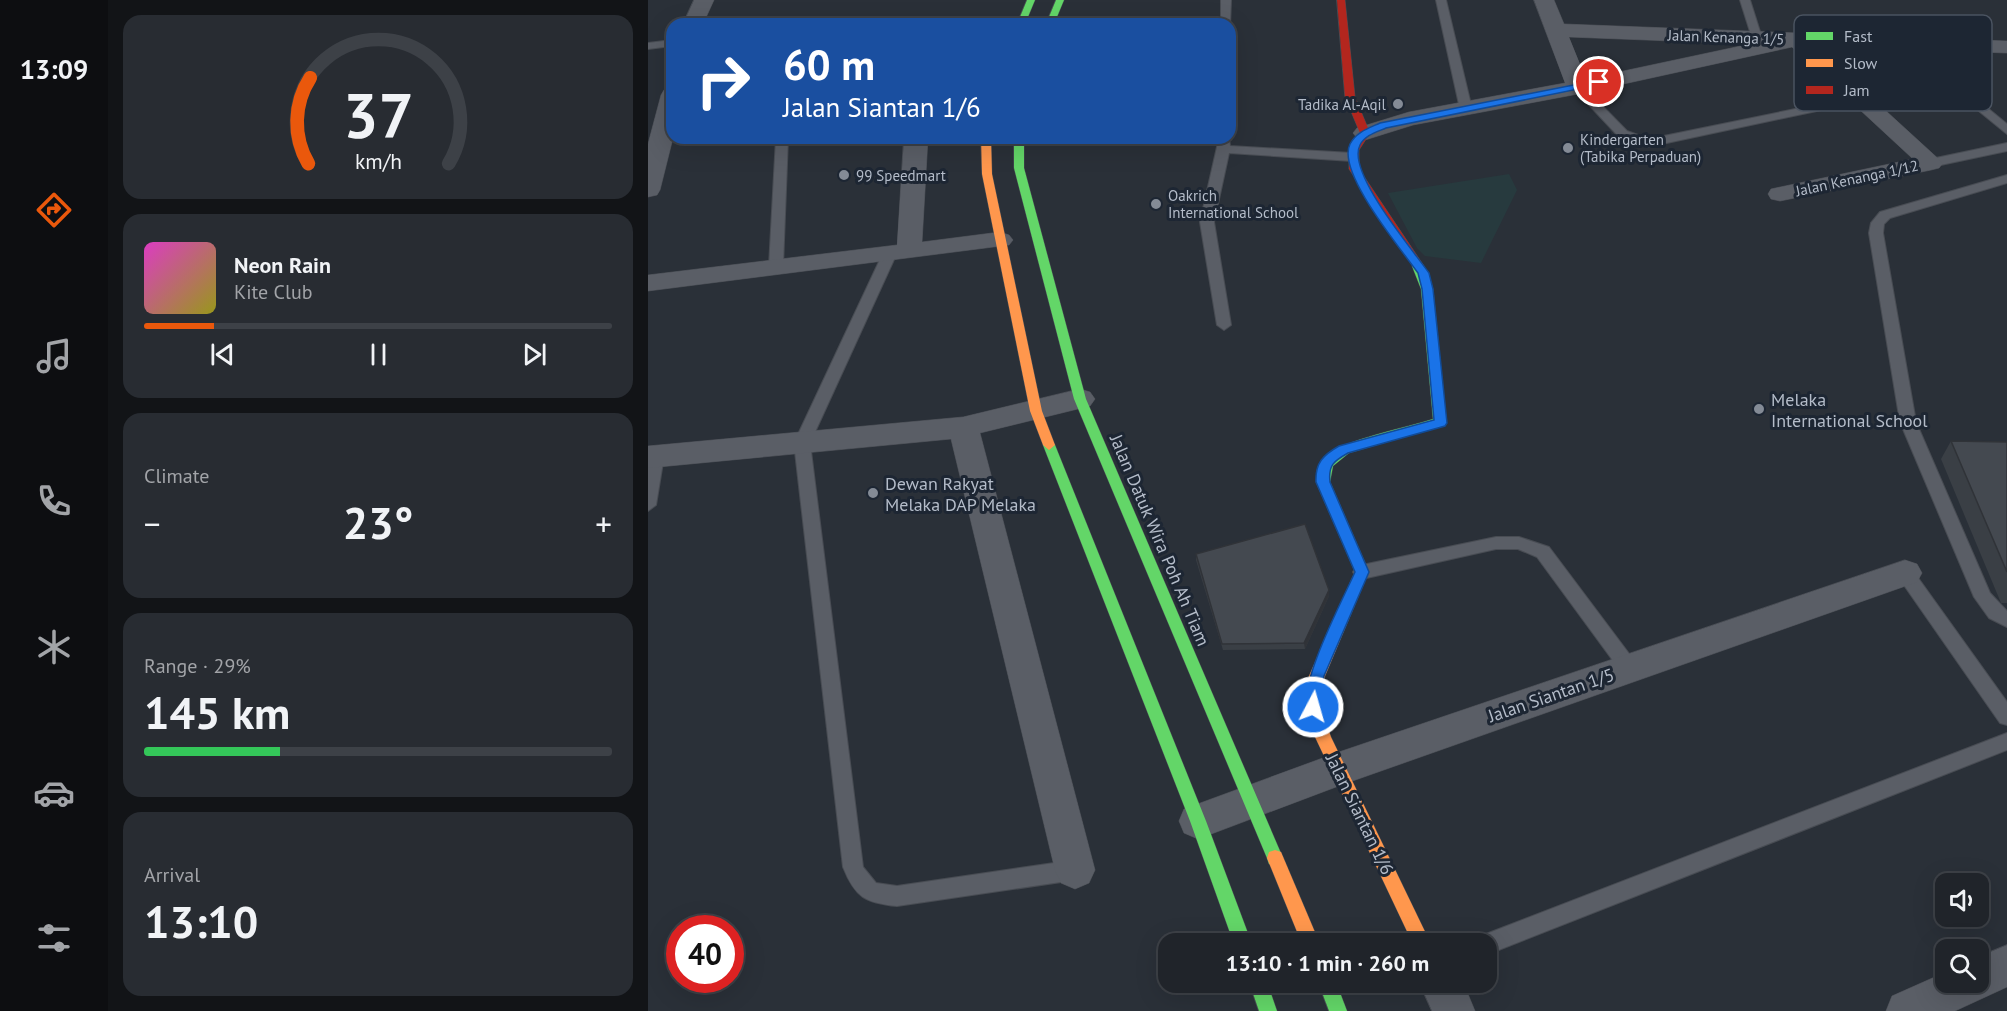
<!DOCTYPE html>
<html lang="en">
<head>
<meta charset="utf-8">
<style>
	:root { --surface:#20242a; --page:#282c32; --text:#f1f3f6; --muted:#a2a4a8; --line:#3d4147; --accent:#ea580c }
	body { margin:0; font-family:"PT Sans",sans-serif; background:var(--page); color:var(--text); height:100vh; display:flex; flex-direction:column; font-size:22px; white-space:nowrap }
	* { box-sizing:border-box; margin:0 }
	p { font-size:20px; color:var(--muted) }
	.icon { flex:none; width:33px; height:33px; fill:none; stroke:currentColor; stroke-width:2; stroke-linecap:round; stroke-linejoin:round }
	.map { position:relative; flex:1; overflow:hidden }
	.sheet { display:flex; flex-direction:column; gap:15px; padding:15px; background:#121417; width:540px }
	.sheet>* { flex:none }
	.top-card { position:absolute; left:18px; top:18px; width:570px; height:126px; border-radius:18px; box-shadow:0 6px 24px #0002,0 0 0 2px var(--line); background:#1a4fa0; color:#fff; overflow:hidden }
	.tools { position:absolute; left:1287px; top:873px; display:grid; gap:12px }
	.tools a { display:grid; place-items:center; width:54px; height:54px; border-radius:12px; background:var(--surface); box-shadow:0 6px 24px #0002,0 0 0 2px var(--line); font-size:30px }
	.speed { position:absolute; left:18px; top:915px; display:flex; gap:12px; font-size:30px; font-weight:700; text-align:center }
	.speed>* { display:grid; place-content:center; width:78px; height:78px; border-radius:50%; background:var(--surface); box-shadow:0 6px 24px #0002,0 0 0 2px var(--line); line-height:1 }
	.speed .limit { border:9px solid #d22; background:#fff; color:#111 }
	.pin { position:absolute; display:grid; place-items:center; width:51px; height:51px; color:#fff; margin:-26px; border:3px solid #fff; border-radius:50%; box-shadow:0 2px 6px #0007 }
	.me { position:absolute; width:66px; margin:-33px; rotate:6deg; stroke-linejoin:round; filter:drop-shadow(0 0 4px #0008) }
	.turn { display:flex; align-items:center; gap:21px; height:126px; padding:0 18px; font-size:27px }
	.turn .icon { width:78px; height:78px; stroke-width:2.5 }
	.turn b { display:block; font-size:42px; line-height:51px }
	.big { font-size:45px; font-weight:700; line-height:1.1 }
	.sheet .widget { flex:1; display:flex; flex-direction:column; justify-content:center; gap:9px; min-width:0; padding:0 21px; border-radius:18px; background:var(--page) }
	.sheet .dial { align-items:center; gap:0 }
	.dial svg { height:156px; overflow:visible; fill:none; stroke:var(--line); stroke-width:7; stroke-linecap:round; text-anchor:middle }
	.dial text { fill:var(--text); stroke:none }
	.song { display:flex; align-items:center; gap:18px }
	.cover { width:72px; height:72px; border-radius:9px; background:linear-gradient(135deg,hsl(310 70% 55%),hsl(60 70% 35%)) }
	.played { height:6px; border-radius:3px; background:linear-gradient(90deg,var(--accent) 15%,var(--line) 15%) }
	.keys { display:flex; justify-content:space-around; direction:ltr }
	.heat { display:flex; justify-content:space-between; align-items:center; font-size:33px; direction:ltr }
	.charge { height:9px; border-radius:4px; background:linear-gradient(90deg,#34c759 29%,var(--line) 0) }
	.trip { position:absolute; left:510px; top:933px; width:339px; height:60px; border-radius:18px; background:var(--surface); box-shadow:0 6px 24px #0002,0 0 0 2px var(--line); font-weight:700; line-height:60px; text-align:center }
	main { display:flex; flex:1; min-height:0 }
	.tab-bar { display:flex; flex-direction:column; width:108px; justify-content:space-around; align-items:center; background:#0d0e11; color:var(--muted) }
	.tab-bar .icon { width:42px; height:42px }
	.tab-bar .selected { color:var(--accent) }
	.tab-bar b { font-size:27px; color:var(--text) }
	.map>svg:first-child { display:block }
	.green { fill:#273a3e }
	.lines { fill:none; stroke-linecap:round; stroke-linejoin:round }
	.lane-casing { stroke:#484c53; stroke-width:2 }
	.street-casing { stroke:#484c53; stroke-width:1 }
	.fast-casing { stroke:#484c53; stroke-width:1 }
	.slow-casing { stroke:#484c53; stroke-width:1 }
	.jam-casing { stroke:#484c53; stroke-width:1 }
	.lane { fill:#5a5e66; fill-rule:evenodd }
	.street { fill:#5a5e66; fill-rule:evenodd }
	.fast { fill:#63d668; fill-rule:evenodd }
	.slow { fill:#ff974d; fill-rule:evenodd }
	.jam { fill:#b3261e; fill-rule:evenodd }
	.wall { fill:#3a3f45 }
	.shaded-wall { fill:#303338 }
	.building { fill:#444950; stroke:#303338; stroke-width:1.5 }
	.route { fill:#1a73e8; stroke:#114b97; stroke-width:1.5 }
	.poi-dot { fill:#848b96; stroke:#1d2633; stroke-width:2 }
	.labels { text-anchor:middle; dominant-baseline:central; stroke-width:6; stroke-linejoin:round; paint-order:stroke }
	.far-street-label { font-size:15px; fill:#b4bcc9; stroke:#1d2633 }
	.far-poi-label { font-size:15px; fill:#b4bcc9; stroke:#1d2633; text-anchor:start }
	.poi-label { font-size:18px; fill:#b4bcc9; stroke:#1d2633; text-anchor:start }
	.street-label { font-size:18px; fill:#b4bcc9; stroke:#1d2633 }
	.key { fill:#1d2633; stroke:#4a5360; stroke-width:1.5 }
	.key-label { font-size:16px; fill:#b4bcc9 }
</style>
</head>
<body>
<main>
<nav class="tab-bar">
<b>13:09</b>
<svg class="icon selected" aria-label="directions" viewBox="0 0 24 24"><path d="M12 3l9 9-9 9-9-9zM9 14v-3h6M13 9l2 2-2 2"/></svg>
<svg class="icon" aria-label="music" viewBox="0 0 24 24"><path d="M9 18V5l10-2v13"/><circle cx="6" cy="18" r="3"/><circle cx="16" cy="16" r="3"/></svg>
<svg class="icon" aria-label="phone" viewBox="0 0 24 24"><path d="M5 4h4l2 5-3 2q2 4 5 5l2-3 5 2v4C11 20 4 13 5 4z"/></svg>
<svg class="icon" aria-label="climate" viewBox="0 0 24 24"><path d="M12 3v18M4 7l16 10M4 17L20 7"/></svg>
<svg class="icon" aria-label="car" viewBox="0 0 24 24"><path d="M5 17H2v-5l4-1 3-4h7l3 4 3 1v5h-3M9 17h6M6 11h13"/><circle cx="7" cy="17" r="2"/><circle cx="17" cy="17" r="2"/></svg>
<svg class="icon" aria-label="filters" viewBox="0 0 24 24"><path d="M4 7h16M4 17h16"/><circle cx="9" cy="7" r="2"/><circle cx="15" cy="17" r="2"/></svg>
</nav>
<section class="sheet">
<div class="widget dial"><svg viewBox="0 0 100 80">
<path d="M14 69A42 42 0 1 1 86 69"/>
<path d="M14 69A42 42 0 0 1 15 25" stroke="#ea580c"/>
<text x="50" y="56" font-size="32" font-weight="700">37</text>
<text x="50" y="72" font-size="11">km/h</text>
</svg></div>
<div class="widget">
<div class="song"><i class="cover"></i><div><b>Neon Rain</b><p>Kite Club</p></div></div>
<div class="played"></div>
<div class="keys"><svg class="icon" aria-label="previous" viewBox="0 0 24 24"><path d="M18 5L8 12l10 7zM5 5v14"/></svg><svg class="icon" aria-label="pause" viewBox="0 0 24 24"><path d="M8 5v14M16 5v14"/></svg><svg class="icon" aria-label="next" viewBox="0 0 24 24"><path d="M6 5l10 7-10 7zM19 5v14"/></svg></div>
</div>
<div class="widget"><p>Climate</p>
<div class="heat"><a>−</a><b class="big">23°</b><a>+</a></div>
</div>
<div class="widget"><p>Range · 29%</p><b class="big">145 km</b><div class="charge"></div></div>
<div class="widget"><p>Arrival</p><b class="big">13:10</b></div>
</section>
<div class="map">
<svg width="1359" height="1011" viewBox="0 0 1359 1011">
	<rect width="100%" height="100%" fill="#2a3038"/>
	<!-- green -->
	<polygon class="green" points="861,174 869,190 833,263 777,256 769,248 740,193"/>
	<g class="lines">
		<defs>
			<g id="lane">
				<polygon points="573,0 583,0 582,26 573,24"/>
				<polygon points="788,0 798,0 824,109 822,111 812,109"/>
				<polygon points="1092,0 1102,0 1114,38 1113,40 1104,38"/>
				<polygon points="24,40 24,46 0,49 0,43"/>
				<polygon points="1250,41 1258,41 1359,124 1359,134 1250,45"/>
				<polygon points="926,85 934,85 979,131 1001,139 1211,96 1217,99 1211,102 1000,147 971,137 926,89"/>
				<polygon points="128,138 140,138 135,266 128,270 121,266"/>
				<polygon points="571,138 581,138 582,146 704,153 710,157 704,161 581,153 566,222 583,325 576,330 569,325 552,222"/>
				<polygon points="1359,143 1359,151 1283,167 1277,163 1283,159"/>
				<polygon points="1359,175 1359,183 1242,218 1236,224 1235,233 1268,422 1342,593 1359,611 1359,627 1341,618 1326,597 1252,422 1221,233 1223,223 1232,212"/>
				<path d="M242,249l7,4 -87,190 53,424 13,16 21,3 178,-26 7,3 3,7 -3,7 -7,3 -178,26c-32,-3 -42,-9 -54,-39l-49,-424 89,-190z"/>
				<polygon points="8,450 16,456 8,505 0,511 0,456"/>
				<polygon points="848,537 871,537 901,547 988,663 990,668 988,673 981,676 974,673 889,557 870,549 848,549 714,579 708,577 705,572 708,567 714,565"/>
				<polygon points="1257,566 1263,568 1359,702 1359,725 1352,723 1251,578 1248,573 1251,568"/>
				<polygon points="1359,733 1359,750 838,955 838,944 828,944 830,937 838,934"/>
			</g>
			<g id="street">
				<polygon points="46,0 66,0 55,24 35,24"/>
				<path d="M886,0h20l10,24 443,17v12l-192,-7 128,117 -4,5 -8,2 -151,31 -9,-2 -3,-5 3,-5 142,-30 -121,-112 -214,47 -165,31 -48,15 -8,-2 -4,-5 4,-5 52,-16 156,-29zM921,37l181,7 -164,35z"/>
				<polygon points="24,88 25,138 12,190 9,195 0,197 0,144 13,95 16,90"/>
				<polygon points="256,138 280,138 274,242 352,232 361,235 365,240 361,245 0,291 0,275 249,245"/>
				<polygon points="432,389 442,392 447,399 442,406 332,433 447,870 441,883 427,889 413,883 407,870 303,439 0,468 0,446 315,417"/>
				<polygon points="1257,560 1269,564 1274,573 1269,582 696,784 550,839 536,833 531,821 536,809 691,752"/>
				<polygon points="1359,945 1359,987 1307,1011 1238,1011 1244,996 1298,972 1298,982 1330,982 1330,957"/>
				<polygon points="771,982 815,982 827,1011 784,1011"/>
			</g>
			<g id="fast">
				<polygon points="379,0 387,0 377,24 369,24"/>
				<polygon points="408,0 416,0 406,24 398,24"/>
				<polygon points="366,138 376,138 376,168 438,399 635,858 633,864 627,866 621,864 619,858 426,399 366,168"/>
				<path d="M770,263l6,3 9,23 13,133 -2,3 -95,28 -16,13 -3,16 39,90 -7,15h-10l-2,-4 5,-11 -39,-90c1,-10 3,-19 10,-26 16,-16 83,-29 107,-37l-12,-130 -9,-23z"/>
				<polygon points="401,440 407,445 558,821 604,944 586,944 542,821 395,445"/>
				<polygon points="601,982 619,982 629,1011 611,1011"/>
				<polygon points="670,982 688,982 699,1011 681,1011"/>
			</g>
			<g id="slow">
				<polygon points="333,138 343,138 344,174 394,411 407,445 401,450 395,445 382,411 334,174"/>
				<polygon points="709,577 714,579 716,583 677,676 673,707 683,737 783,944 765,944 667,737 657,707 661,676 702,583 704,579"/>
				<polygon points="627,850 633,852 672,944 654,944 619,858 621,852"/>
			</g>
			<polygon id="jam" points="689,0 697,0 707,97 722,133 711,150 711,169 776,266 774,268 766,268 701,169 701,150 712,133 697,97"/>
		</defs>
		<!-- lane casing -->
		<use href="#lane" class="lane-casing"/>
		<!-- street casing -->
		<use href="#street" class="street-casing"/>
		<!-- fast casing -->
		<use href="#fast" class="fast-casing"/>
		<!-- slow casing -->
		<use href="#slow" class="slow-casing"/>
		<!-- jam casing -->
		<use href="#jam" class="jam-casing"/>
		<!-- lane -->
		<use href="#lane" class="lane"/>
		<!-- street -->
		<use href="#street" class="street"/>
		<!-- fast -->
		<use href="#fast" class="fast"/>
		<!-- slow -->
		<use href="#slow" class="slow"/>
		<!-- jam -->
		<use href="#jam" class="jam"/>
	</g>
	<!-- wall -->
	<g class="wall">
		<polygon points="1303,441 1359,442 1359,603 1353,603 1293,459"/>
		<polygon points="548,554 681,596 657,649 575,650 548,560"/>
	</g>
	<!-- shaded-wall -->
	<polygon class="shaded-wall" points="681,590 681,596 657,649 656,643"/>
	<!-- building -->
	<g class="building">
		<polygon points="1303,441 1359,442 1359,572"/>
		<polygon points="657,524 681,590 656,643 574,644 548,554"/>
	</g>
	<!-- route -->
	<path class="route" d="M951,80h4v4l-217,44c-9,4 -21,7 -26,17 -14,27 53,105 69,128l4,16 14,134 -2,3 -97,27c-14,8 -20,12 -18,29l39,90 -45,104 -3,31 -8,7 -5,-2c-12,-24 35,-113 47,-140l-39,-90c-1,-19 7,-27 23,-36l95,-26 -12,-131 -4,-16c-17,-24 -82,-101 -68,-129 6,-12 19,-16 30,-21z"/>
	<!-- markers -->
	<g class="poi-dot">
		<circle cx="750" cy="104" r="6"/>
		<circle cx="920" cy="148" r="6"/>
		<circle cx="196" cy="175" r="6"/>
		<circle cx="508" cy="204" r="6"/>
		<circle cx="1111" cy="409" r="6"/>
		<circle cx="225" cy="493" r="6"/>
	</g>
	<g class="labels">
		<!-- far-street labels -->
		<g class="far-street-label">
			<text transform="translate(1078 37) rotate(2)">Jalan Kenanga 1/5</text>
			<text transform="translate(1209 178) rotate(-12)">Jalan Kenanga 1/12</text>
		</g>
		<!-- far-poi labels -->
		<g class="far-poi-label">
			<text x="738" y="104" text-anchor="end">Tadika Al-Aqil</text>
			<text x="932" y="139">Kindergarten<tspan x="932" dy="17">(Tabika Perpaduan)</tspan></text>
			<text x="208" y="175">99 Speedmart</text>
			<text x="520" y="195">Oakrich<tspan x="520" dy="17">International School</tspan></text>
		</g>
		<!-- poi labels -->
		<g class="poi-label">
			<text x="1123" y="399">Melaka<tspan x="1123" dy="21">International School</tspan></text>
			<text x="237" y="483">Dewan Rakyat<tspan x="237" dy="21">Melaka DAP Melaka</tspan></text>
		</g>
		<!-- street labels -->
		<g class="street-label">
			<text transform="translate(512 540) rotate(67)">Jalan Datuk Wira Poh Ah Tiam</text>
			<text transform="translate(903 695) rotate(-19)">Jalan Siantan 1/5</text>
			<text transform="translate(712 814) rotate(64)">Jalan Siantan 1/6</text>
		</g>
	</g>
	<!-- legend -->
	<rect x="1146" y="15" width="198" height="96" rx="9" class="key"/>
	<rect x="1158" y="32" width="27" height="8" fill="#63d668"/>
	<rect x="1158" y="59" width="27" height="8" fill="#ff974d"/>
	<rect x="1158" y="86" width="27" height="8" fill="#b3261e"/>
	<g class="key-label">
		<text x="1196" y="42">Fast</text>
		<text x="1196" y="69">Slow</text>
		<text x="1196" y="96">Jam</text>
	</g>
</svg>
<div class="tools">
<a><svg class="icon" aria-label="sound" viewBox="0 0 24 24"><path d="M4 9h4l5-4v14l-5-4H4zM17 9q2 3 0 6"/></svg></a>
<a><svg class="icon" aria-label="search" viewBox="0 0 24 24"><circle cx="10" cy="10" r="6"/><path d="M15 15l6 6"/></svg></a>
</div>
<div class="speed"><div class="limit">40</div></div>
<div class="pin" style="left:951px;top:82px;background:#d93025"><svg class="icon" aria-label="arrive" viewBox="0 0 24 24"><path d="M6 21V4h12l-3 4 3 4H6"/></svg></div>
<svg class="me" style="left:665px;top:707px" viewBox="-20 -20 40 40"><circle r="17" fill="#1a73e8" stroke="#fff" stroke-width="3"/><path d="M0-11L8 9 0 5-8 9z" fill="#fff"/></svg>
<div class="trip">13:10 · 1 min · 260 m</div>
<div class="top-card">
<div class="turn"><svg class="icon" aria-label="right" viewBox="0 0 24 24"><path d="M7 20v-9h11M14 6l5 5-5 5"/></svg><div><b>60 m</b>Jalan Siantan 1/6</div></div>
</div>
</div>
</main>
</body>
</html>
